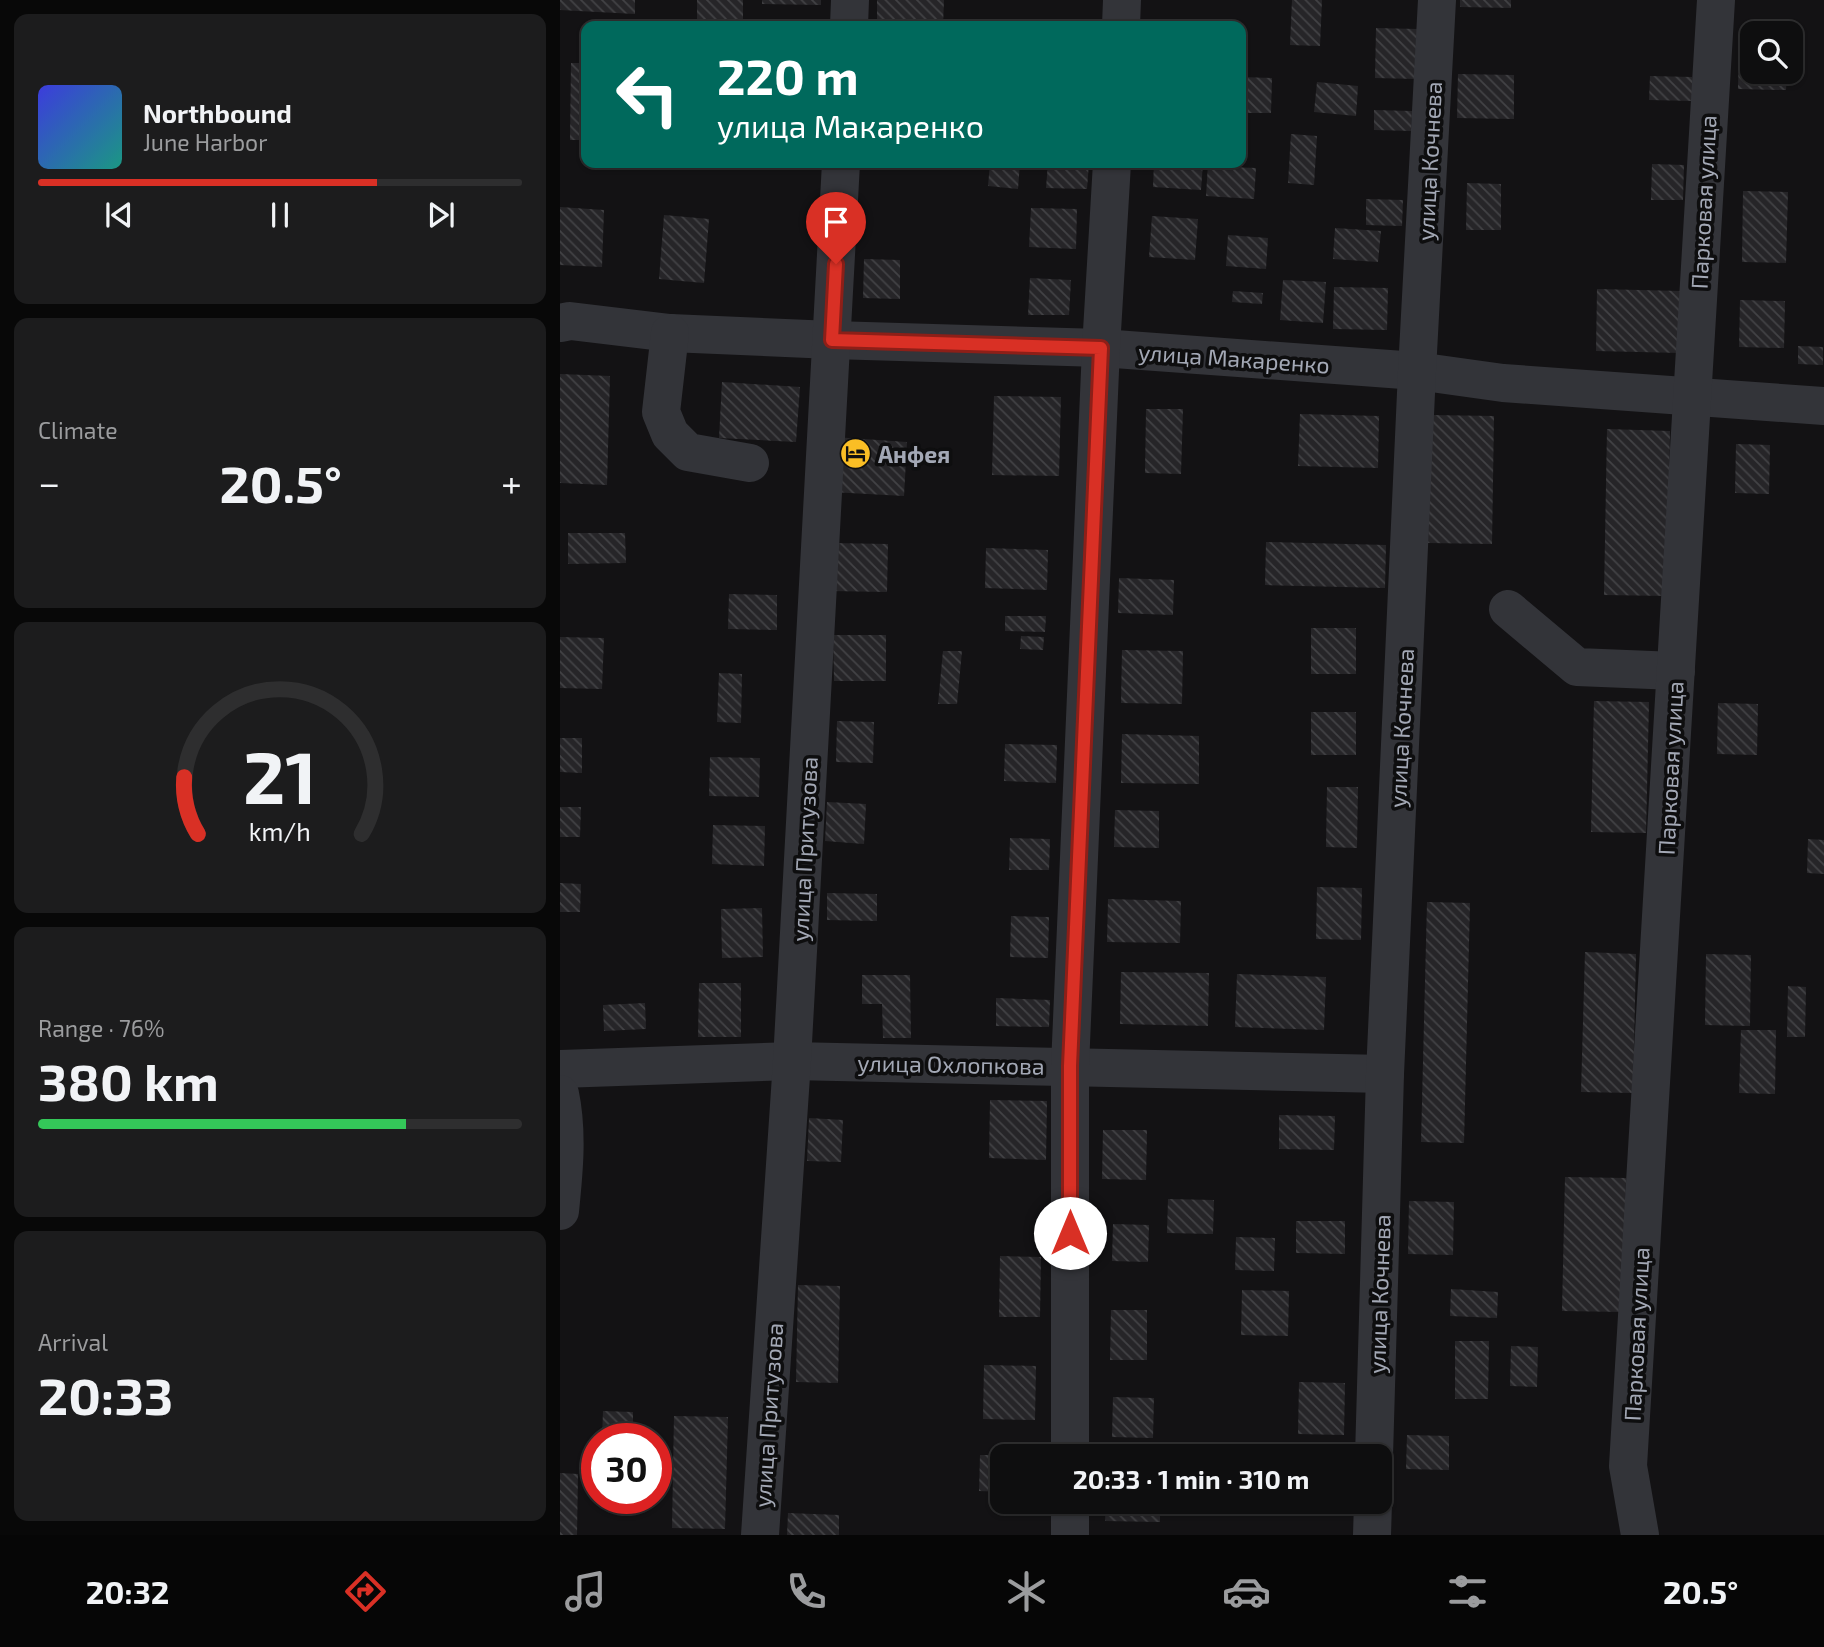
<!DOCTYPE html>
<html lang="en">
<head>
<meta charset="utf-8">
<style>
	:root { --surface:#0e0e0f; --page:#1c1c1d; --text:#f1f3f6; --muted:#9b9c9e; --line:#2e2e2f; --accent:#d93025 }
	body { margin:0; font-family:"Exo 2",sans-serif; background:var(--page); color:var(--text); height:100vh; display:flex; flex-direction:column; font-size:26px; white-space:nowrap }
	* { box-sizing:border-box; margin:0 }
	p { font-size:23px; color:var(--muted) }
	.icon { flex:none; width:38px; height:38px; fill:none; stroke:currentColor; stroke-width:2; stroke-linecap:round; stroke-linejoin:round }
	.map { position:relative; flex:1; overflow:hidden }
	.details { display:flex; flex-direction:column; gap:14px; padding:14px; background:#080808; width:560px }
	.details>* { flex:none }
	.top-card { position:absolute; left:21px; top:21px; width:665px; height:147px; border-radius:14px; box-shadow:0 2px 5px #0004,0 0 0 2px var(--line); background:#00695c; color:#fff; overflow:hidden }
	.controls { position:absolute; left:1180px; top:21px; display:grid; gap:14px }
	.controls a { display:grid; place-items:center; width:63px; height:63px; border-radius:14px; background:var(--surface); box-shadow:0 2px 5px #0004,0 0 0 2px var(--line); font-size:35px }
	.speed { position:absolute; left:21px; top:1423px; display:flex; gap:14px; font-size:35px; font-weight:700; text-align:center }
	.speed>* { display:grid; place-content:center; width:91px; height:91px; border-radius:50%; background:var(--surface); box-shadow:0 2px 5px #0004,0 0 0 2px var(--line); line-height:1 }
	.speed .limit { border:10px solid #d22; background:#fff; color:#111 }
	.pin { position:absolute; display:grid; place-items:center; width:60px; height:60px; color:#fff; margin:-72px -30px; border-radius:50% 50% 50% 0; rotate:-45deg; box-shadow:0 0 7px #0007 }
	.pin .icon { rotate:45deg }
	.me { position:absolute; width:77px; margin:-38px; rotate:0deg; stroke-linejoin:round; filter:drop-shadow(0 0 5px #0008) }
	.turn { display:flex; align-items:center; gap:24px; height:147px; padding:0 21px; font-size:32px }
	.turn .icon { width:91px; height:91px; stroke-width:2.5 }
	.turn b { display:block; font-size:49px; line-height:60px }
	.big { font-size:52px; font-weight:700; line-height:1.1 }
	.details .widget { flex:1; display:flex; flex-direction:column; justify-content:center; gap:10px; min-width:0; padding:0 24px; border-radius:14px; background:var(--page) }
	.details .dial { align-items:center; gap:0 }
	.dial svg { height:182px; overflow:visible; fill:none; stroke:var(--line); stroke-width:7; stroke-linecap:round; text-anchor:middle }
	.dial text { fill:var(--text); stroke:none }
	.song { display:flex; align-items:center; gap:21px }
	.cover { width:84px; height:84px; border-radius:10px; background:linear-gradient(135deg,hsl(240 70% 55%),hsl(170 70% 35%)) }
	.played { height:7px; border-radius:4px; background:linear-gradient(90deg,var(--accent) 70%,var(--line) 70%) }
	.keys { display:flex; justify-content:space-around; direction:ltr }
	.heat { display:flex; justify-content:space-between; align-items:center; font-size:38px; direction:ltr }
	.charge { height:10px; border-radius:5px; background:linear-gradient(90deg,#34c759 76%,var(--line) 0) }
	.trip { position:absolute; left:430px; top:1444px; width:402px; height:70px; border-radius:14px; background:var(--surface); box-shadow:0 2px 5px #0004,0 0 0 2px var(--line); font-weight:700; line-height:70px; text-align:center }
	.tabs { display:flex; height:112px; justify-content:space-around; align-items:center; background:#060606; color:var(--muted) }
	.tabs .icon { width:49px; height:49px }
	.tabs .current { color:var(--accent) }
	.tabs b { font-size:32px; color:var(--text) }
	main { display:flex; flex:1; min-height:0 }
	.map>svg:first-child { display:block }
	.building { fill:url(#building-back-hatch) }
	.lines { fill:none; stroke-linecap:round; stroke-linejoin:round }
	.minor { stroke:#333439; stroke-width:38 }
	.route-casing { stroke:#8d1f18; stroke-width:18 }
	.route { stroke:#d93025; stroke-width:12 }
	.labels { text-anchor:middle; dominant-baseline:central; stroke-width:7; stroke-linejoin:round; paint-order:stroke }
	.street-label { font-size:23px; fill:#a3a8b5; stroke:#0e0e0f }
	.poi-label { font-size:23px; font-weight:bold; fill:#a3a8b5; stroke:#0e0e0f; text-anchor:start }
</style>
</head>
<body>
<main>
<section class="details">
<div class="widget">
<div class="song"><i class="cover"></i><div><b>Northbound</b><p>June Harbor</p></div></div>
<div class="played"></div>
<div class="keys"><svg class="icon" aria-label="previous" viewBox="0 0 24 24"><path d="M18 5L8 12l10 7zM5 5v14"/></svg><svg class="icon" aria-label="pause" viewBox="0 0 24 24"><path d="M8 5v14M16 5v14"/></svg><svg class="icon" aria-label="next" viewBox="0 0 24 24"><path d="M6 5l10 7-10 7zM19 5v14"/></svg></div>
</div>
<div class="widget"><p>Climate</p>
<div class="heat"><a>−</a><b class="big">20.5°</b><a>+</a></div>
</div>
<div class="widget dial"><svg viewBox="0 0 100 80">
<path d="M14 69A42 42 0 1 1 86 69"/>
<path d="M14 69A42 42 0 0 1 8 44" stroke="#d93025"/>
<text x="50" y="56" font-size="32" font-weight="700">21</text>
<text x="50" y="72" font-size="11">km/h</text>
</svg></div>
<div class="widget"><p>Range · 76%</p><b class="big">380 km</b><div class="charge"></div></div>
<div class="widget"><p>Arrival</p><b class="big">20:33</b></div>
</section>
<div class="map">
<svg width="1264" height="1535" viewBox="0 0 1264 1535">
	<defs>
		<pattern id="building-back-hatch" width="6" height="6" patternUnits="userSpaceOnUse" patternTransform="scale(1.75)"><rect width="6" height="6" fill="#262528"/><path d="M-1 5l2 2M0 0l6 6M5-1l2 2" fill="none" stroke="#424245"/></pattern>
	</defs>
	<rect width="100%" height="100%" fill="#131214"/>
	<!-- building -->
	<g class="building">
		<polygon points="0,0 75,0 75,14 0,10"/>
		<rect x="137" y="0" width="46" height="26"/>
		<polygon points="202,0 261,0 261,5 202,4"/>
		<polygon points="317,0 384,0 383,26 317,26"/>
		<polygon points="732,0 762,0 760,46 730,45"/>
		<polygon points="900,0 951,0 951,8 900,7"/>
		<polygon points="816,28 857,29 856,79 815,78"/>
		<polygon points="1179,42 1192,42 1192,72 1227,72 1226,90 1178,89"/>
		<polygon points="11,63 26,63 26,140 10,140"/>
		<polygon points="898,74 954,75 954,119 897,118"/>
		<polygon points="1090,76 1132,77 1132,101 1089,100"/>
		<polygon points="681,77 712,78 711,113 681,113"/>
		<polygon points="757,82 798,86 796,116 754,112"/>
		<polygon points="814,110 852,111 851,131 814,130"/>
		<polygon points="731,134 757,136 754,185 728,183"/>
		<polygon points="430,163 460,163 458,189 428,186"/>
		<polygon points="488,163 529,163 527,189 486,188"/>
		<polygon points="594,163 643,163 641,190 593,187"/>
		<polygon points="648,163 671,163 671,167 696,168 694,199 646,196"/>
		<polygon points="1092,164 1124,165 1123,200 1091,200"/>
		<polygon points="907,183 941,184 941,230 906,230"/>
		<polygon points="1183,191 1228,192 1226,263 1182,262"/>
		<polygon points="806,199 843,200 842,226 806,225"/>
		<polygon points="0,207 44,210 42,267 0,265"/>
		<polygon points="471,208 517,209 516,249 469,247"/>
		<polygon points="104,215 149,219 144,283 99,279"/>
		<polygon points="592,216 638,219 635,260 589,257"/>
		<polygon points="775,228 821,231 818,262 773,259"/>
		<polygon points="668,235 708,238 706,269 666,266"/>
		<polygon points="304,259 340,260 340,299 303,298"/>
		<polygon points="470,278 511,280 509,315 468,315"/>
		<polygon points="723,280 766,282 763,323 720,320"/>
		<polygon points="774,287 828,288 827,330 773,329"/>
		<polygon points="1037,289 1122,291 1121,353 1036,351"/>
		<polygon points="673,291 703,293 702,304 672,302"/>
		<polygon points="1180,300 1225,301 1224,348 1179,347"/>
		<polygon points="1238,346 1263,347 1263,365 1238,364"/>
		<polygon points="0,374 50,376 47,485 0,483"/>
		<polygon points="162,382 240,387 236,442 159,438"/>
		<polygon points="434,396 501,397 499,476 432,475"/>
		<polygon points="586,409 623,409 621,474 585,473"/>
		<polygon points="740,414 819,416 818,468 738,466"/>
		<polygon points="871,415 934,416 932,544 868,543"/>
		<polygon points="1047,429 1110,431 1107,596 1044,595"/>
		<polygon points="274,437 347,442 344,496 271,492"/>
		<polygon points="1176,444 1210,445 1209,494 1175,493"/>
		<polygon points="8,533 65,533 66,563 8,564"/>
		<polygon points="706,542 826,545 825,588 705,585"/>
		<polygon points="272,543 328,544 327,592 270,591"/>
		<polygon points="426,548 488,550 487,590 425,588"/>
		<polygon points="559,578 614,580 613,615 558,613"/>
		<polygon points="169,594 217,595 217,630 168,629"/>
		<polygon points="445,616 486,616 485,632 445,631"/>
		<rect x="751" y="628" width="45" height="46"/>
		<polygon points="273,635 326,635 326,681 274,681"/>
		<polygon points="461,636 484,637 483,650 460,649"/>
		<polygon points="0,637 44,638 42,689 0,688"/>
		<polygon points="562,650 623,651 622,704 561,703"/>
		<polygon points="383,651 402,651 397,704 378,704"/>
		<polygon points="159,673 182,674 181,723 157,722"/>
		<polygon points="1034,701 1089,702 1086,833 1031,832"/>
		<polygon points="1158,703 1198,704 1197,755 1157,754"/>
		<rect x="751" y="712" width="45" height="43"/>
		<polygon points="277,721 314,722 313,763 276,762"/>
		<polygon points="562,734 639,736 639,784 561,783"/>
		<polygon points="0,738 22,738 22,773 0,772"/>
		<polygon points="445,744 497,745 496,783 444,781"/>
		<polygon points="150,757 200,758 199,797 149,796"/>
		<polygon points="767,787 798,787 797,848 766,847"/>
		<polygon points="267,802 306,804 304,844 265,841"/>
		<polygon points="0,807 21,807 20,837 0,837"/>
		<polygon points="555,810 599,811 599,848 554,847"/>
		<polygon points="153,825 205,826 204,866 152,864"/>
		<polygon points="450,838 490,839 489,870 449,870"/>
		<polygon points="1248,839 1264,840 1264,874 1247,873"/>
		<polygon points="0,883 21,884 20,912 0,912"/>
		<polygon points="757,887 802,888 801,940 756,939"/>
		<polygon points="267,893 317,894 317,921 267,920"/>
		<polygon points="548,899 621,901 620,943 547,942"/>
		<polygon points="867,902 910,903 904,1143 861,1142"/>
		<polygon points="202,908 203,957 162,958 161,909"/>
		<polygon points="451,916 489,917 488,958 450,957"/>
		<polygon points="1025,952 1076,954 1073,1093 1021,1092"/>
		<polygon points="1146,954 1191,955 1190,1026 1145,1025"/>
		<polygon points="561,972 649,973 648,1026 560,1024"/>
		<polygon points="677,974 766,977 764,1030 675,1027"/>
		<polygon points="302,975 350,975 351,1038 323,1038 322,1004 302,1004"/>
		<polygon points="139,983 181,983 181,1037 138,1037"/>
		<polygon points="1228,986 1246,987 1245,1037 1227,1037"/>
		<polygon points="436,998 490,1000 489,1027 436,1026"/>
		<polygon points="85,1003 86,1029 44,1031 43,1005"/>
		<polygon points="1181,1030 1216,1030 1215,1094 1179,1093"/>
		<polygon points="430,1100 487,1101 486,1160 429,1158"/>
		<polygon points="719,1115 775,1116 774,1150 719,1149"/>
		<polygon points="249,1118 283,1120 281,1162 247,1161"/>
		<polygon points="543,1130 587,1130 586,1180 542,1179"/>
		<polygon points="1005,1177 1066,1178 1063,1312 1002,1311"/>
		<polygon points="608,1199 654,1200 653,1234 607,1233"/>
		<polygon points="849,1201 894,1202 893,1255 848,1254"/>
		<polygon points="736,1221 785,1221 785,1254 736,1253"/>
		<polygon points="553,1224 589,1225 588,1262 552,1261"/>
		<polygon points="676,1237 715,1238 714,1271 675,1270"/>
		<polygon points="440,1256 481,1257 480,1317 439,1317"/>
		<polygon points="238,1285 280,1286 278,1383 236,1382"/>
		<polygon points="891,1289 938,1292 937,1318 890,1316"/>
		<polygon points="682,1290 729,1291 728,1336 681,1335"/>
		<polygon points="551,1310 587,1310 587,1360 550,1360"/>
		<polygon points="895,1341 929,1341 928,1399 895,1399"/>
		<polygon points="951,1346 978,1347 977,1387 950,1386"/>
		<polygon points="424,1365 476,1366 475,1420 423,1419"/>
		<polygon points="739,1382 785,1383 784,1435 738,1434"/>
		<polygon points="553,1397 594,1398 593,1438 552,1437"/>
		<polygon points="43,1411 73,1412 73,1438 42,1438"/>
		<polygon points="114,1416 168,1417 165,1529 112,1528"/>
		<polygon points="847,1435 889,1436 889,1470 846,1469"/>
		<polygon points="420,1455 443,1455 443,1492 419,1491"/>
		<polygon points="0,1473 18,1474 17,1535 0,1535"/>
		<polygon points="546,1502 600,1502 600,1522 545,1521"/>
		<polygon points="747,1502 782,1502 782,1507 747,1506"/>
		<polygon points="228,1513 279,1515 279,1535 227,1535"/>
	</g>
	<g class="lines">
		<!-- minor -->
		<g class="minor">
			<polyline points="289,26 290,0"/>
			<polyline points="561,26 562,0"/>
			<polyline points="0,323 10,321 110,333 272,340 541,348 857,371 943,383 1264,406"/>
			<polyline points="110,333 101,412 110,434 128,452 190,463"/>
			<polyline points="948,609 1017,667 1116,671"/>
			<polyline points="0,1069 232,1061 825,1074"/>
			<path d="M0,1094c8,38 4,78 0,117"/>
			<polyline points="510,1456 510,1066 541,348 552,163"/>
			<polyline points="814,1456 825,1074 857,371 877,0"/>
			<polyline points="200,1535 232,1061 281,163"/>
			<polyline points="510,1535 510,1502"/>
			<polyline points="812,1535 813,1502"/>
			<polyline points="1080,1535 1068,1466 1156,0"/>
		</g>
	</g>
	<g class="lines">
		<defs>
			<polyline id="route" points="276,264 272,340 541,348 510,1066 510,1233"/>
		</defs>
		<!-- route casing -->
		<use href="#route" class="route-casing"/>
		<!-- route -->
		<use href="#route" class="route"/>
	</g>
	<!-- icons -->
	<defs>
		<symbol id="hotel-disc" viewBox="-11 -11 22 22"><circle r="9.5" fill="#fabe25" stroke="#0e0e0f"/><path d="M-6-4.5h1.5V1H6V5H4.5V3h-9V5H-6ZM-4 0a1.8 1.8 0 1 1 3.6 0ZM.5 0V-2.5h3Q6-2.5 6 0Z" fill="#111"/></symbol>
	</defs>
	<g fill-rule="evenodd">
		<use href="#hotel-disc" x="278" y="436" width="35" height="35"/>
	</g>
	<g class="labels">
		<!-- street labels -->
		<g class="street-label">
			<text transform="translate(869 161) rotate(-87)">улица Кочнева</text>
			<text transform="translate(1143 202) rotate(-87)">Парковая улица</text>
			<text transform="translate(674 358) rotate(4)">улица Макаренко</text>
			<text transform="translate(841 728) rotate(-87)">улица Кочнева</text>
			<text transform="translate(1110 768) rotate(-87)">Парковая улица</text>
			<text transform="translate(244 849) rotate(-87)">улица Притузова</text>
			<text transform="translate(391 1064) rotate(1)">улица Охлопкова</text>
			<text transform="translate(819 1294) rotate(-88)">улица Кочнева</text>
			<text transform="translate(1076 1334) rotate(-87)">Парковая улица</text>
			<text transform="translate(208 1415) rotate(-86)">улица Притузова</text>
		</g>
		<!-- poi labels -->
		<g class="poi-label">
			<text x="318" y="454">Анфея</text>
		</g>
	</g>
</svg>
<div class="controls">
<a><svg class="icon" aria-label="search" viewBox="0 0 24 24"><circle cx="10" cy="10" r="6"/><path d="M15 15l6 6"/></svg></a>
</div>
<div class="speed"><div class="limit">30</div></div>
<div class="pin" style="left:276px;top:264px;background:#d93025"><svg class="icon" aria-label="arrive" viewBox="0 0 24 24"><path d="M6 21V4h12l-3 4 3 4H6"/></svg></div>
<svg class="me" style="left:510px;top:1233px" viewBox="-20 -20 40 40"><circle r="19" fill="#fff"/><path d="M0-13L10 11 0 6-10 11z" fill="#d93025"/></svg>
<div class="trip">20:33 · 1 min · 310 m</div>
<div class="top-card">
<div class="turn"><svg class="icon" aria-label="left" viewBox="0 0 24 24"><path d="M17 20v-9H6M10 6l-5 5 5 5"/></svg><div><b>220 m</b>улица Макаренко</div></div>
</div>
</div>
</main>
<nav class="tabs">
<b>20:32</b>
<svg class="icon current" aria-label="directions" viewBox="0 0 24 24"><path d="M12 3l9 9-9 9-9-9zM9 14v-3h6M13 9l2 2-2 2"/></svg>
<svg class="icon" aria-label="music" viewBox="0 0 24 24"><path d="M9 18V5l10-2v13"/><circle cx="6" cy="18" r="3"/><circle cx="16" cy="16" r="3"/></svg>
<svg class="icon" aria-label="phone" viewBox="0 0 24 24"><path d="M5 4h4l2 5-3 2q2 4 5 5l2-3 5 2v4C11 20 4 13 5 4z"/></svg>
<svg class="icon" aria-label="climate" viewBox="0 0 24 24"><path d="M12 3v18M4 7l16 10M4 17L20 7"/></svg>
<svg class="icon" aria-label="car" viewBox="0 0 24 24"><path d="M5 17H2v-5l4-1 3-4h7l3 4 3 1v5h-3M9 17h6M6 11h13"/><circle cx="7" cy="17" r="2"/><circle cx="17" cy="17" r="2"/></svg>
<svg class="icon" aria-label="filters" viewBox="0 0 24 24"><path d="M4 7h16M4 17h16"/><circle cx="9" cy="7" r="2"/><circle cx="15" cy="17" r="2"/></svg>
<b>20.5°</b>
</nav>
</body>
</html>
